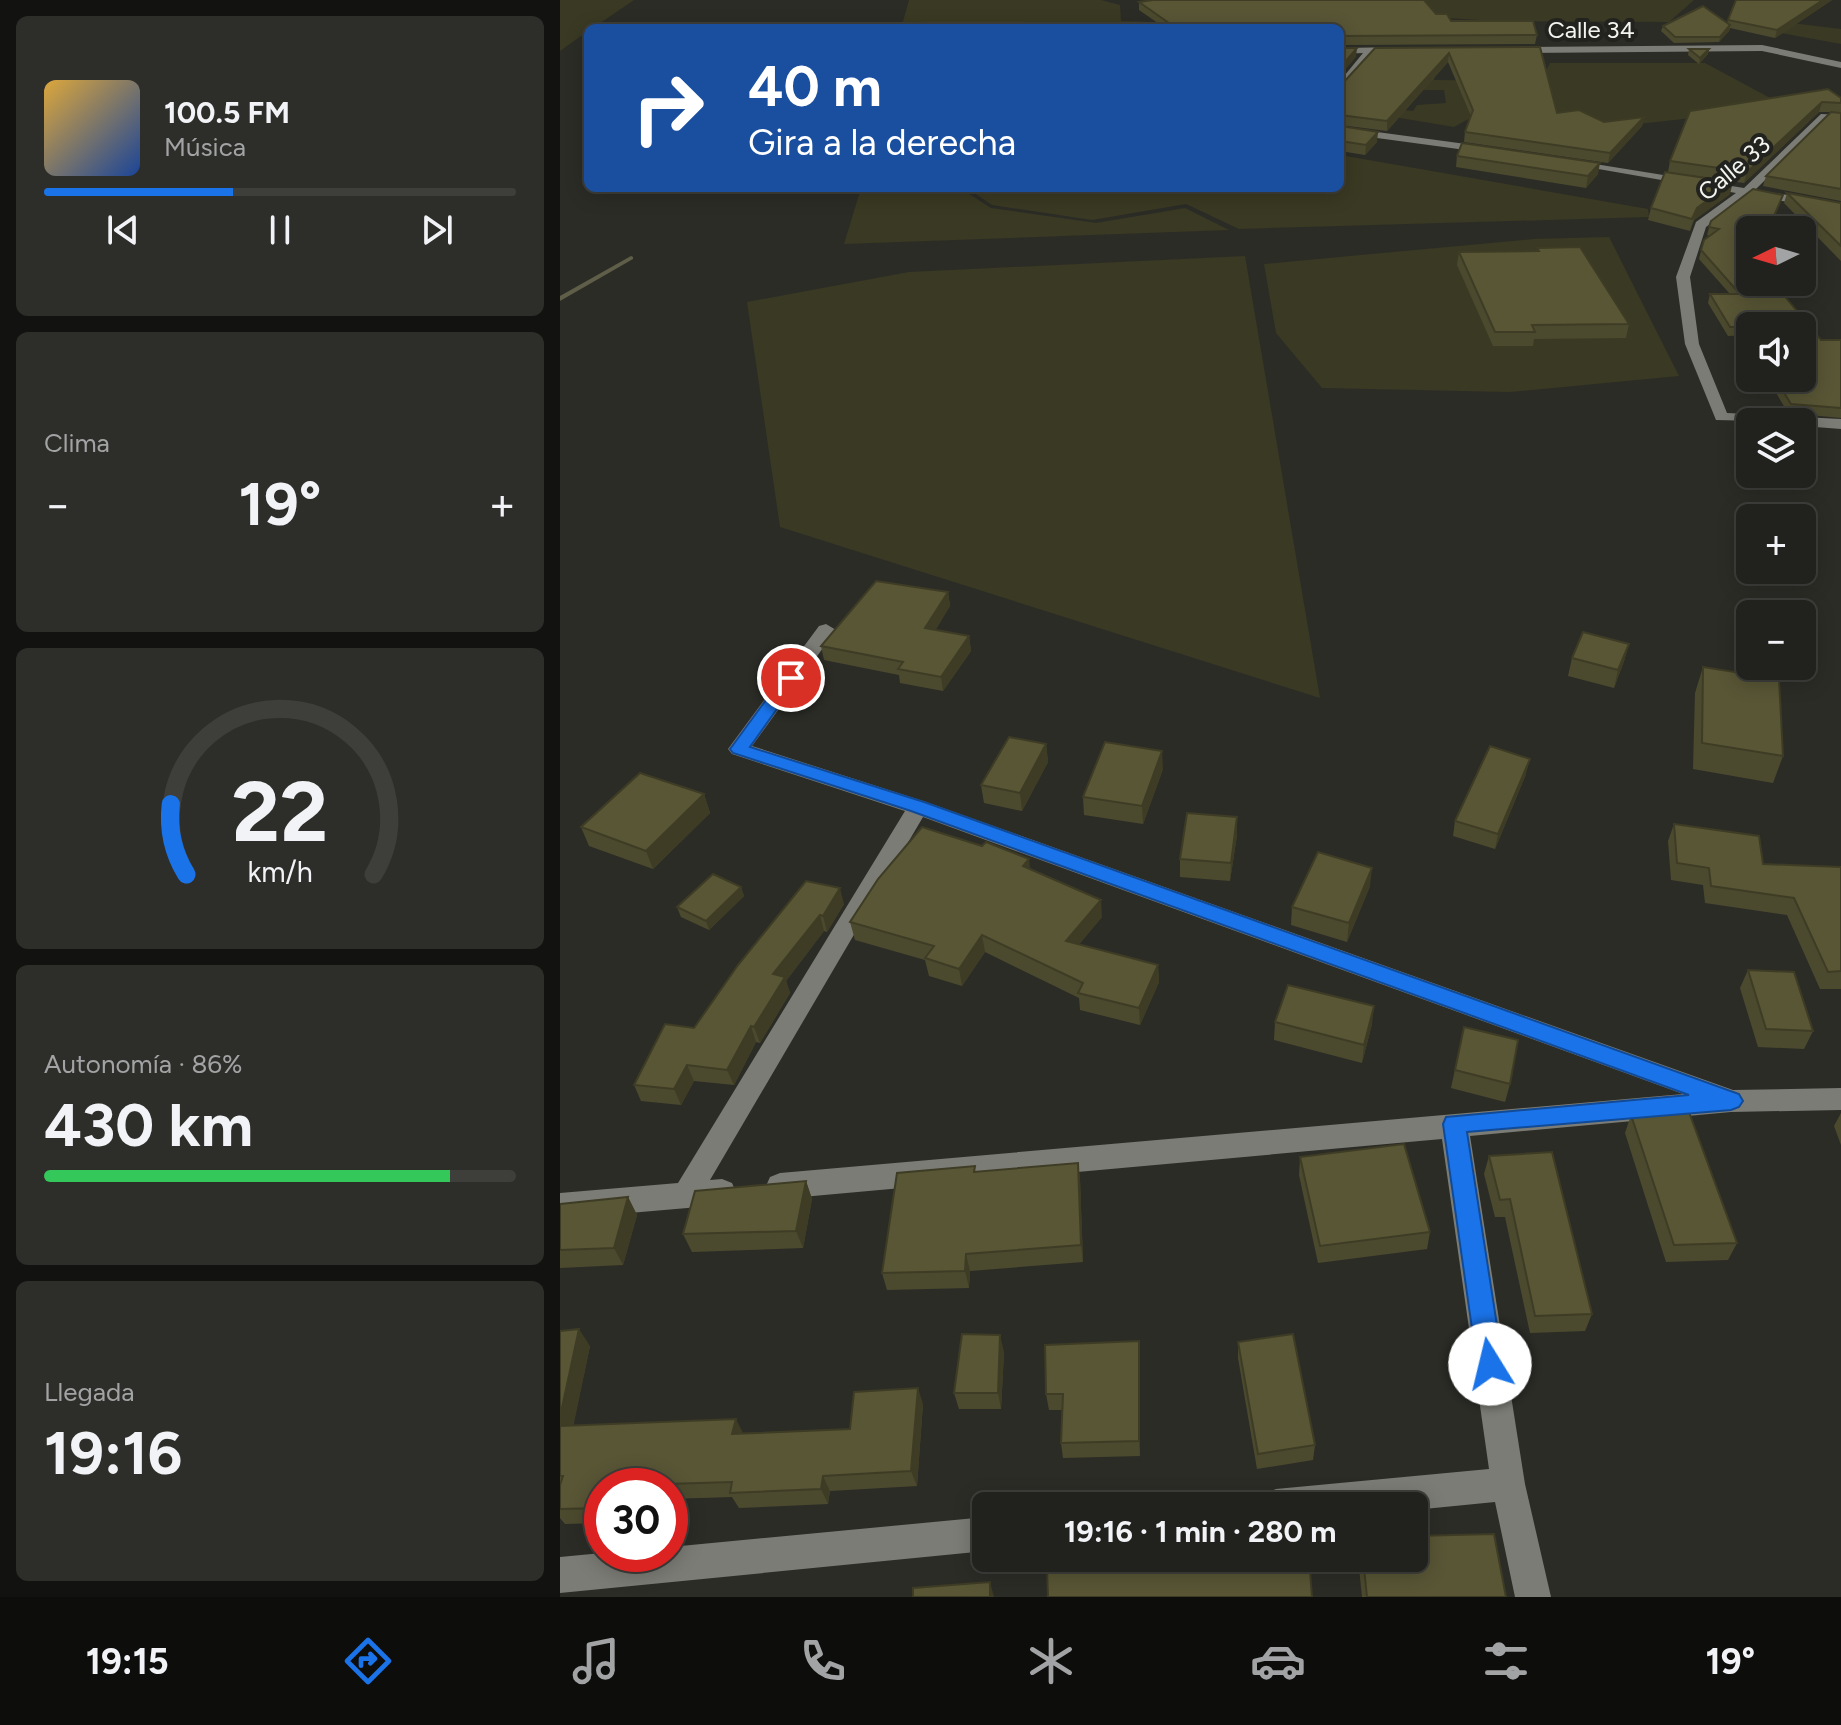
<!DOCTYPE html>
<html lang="es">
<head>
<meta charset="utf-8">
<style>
	:root { --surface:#21211d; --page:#2d2e2a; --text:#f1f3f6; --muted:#a2a3a4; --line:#3e3e3b; --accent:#1a73e8 }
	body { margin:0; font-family:Figtree,sans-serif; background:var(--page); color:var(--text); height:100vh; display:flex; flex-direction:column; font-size:30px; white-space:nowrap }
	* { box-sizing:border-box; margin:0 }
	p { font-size:26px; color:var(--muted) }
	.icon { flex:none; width:44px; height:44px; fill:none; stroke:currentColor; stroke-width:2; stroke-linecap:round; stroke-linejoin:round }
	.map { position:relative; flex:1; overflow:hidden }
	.sheet { display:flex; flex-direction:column; gap:16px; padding:16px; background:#121210; width:560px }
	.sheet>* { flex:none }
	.top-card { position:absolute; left:24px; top:24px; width:760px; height:168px; border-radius:12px; box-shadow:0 4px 20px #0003,0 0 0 2px var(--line); background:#1a4fa0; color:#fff; overflow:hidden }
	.needle { width:52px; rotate:265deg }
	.buttons { position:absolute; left:1176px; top:216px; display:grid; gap:16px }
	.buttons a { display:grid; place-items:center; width:80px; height:80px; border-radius:12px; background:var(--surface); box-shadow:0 4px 20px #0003,0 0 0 2px var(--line); font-size:40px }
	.speed { position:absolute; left:24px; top:1468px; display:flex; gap:16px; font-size:40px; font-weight:700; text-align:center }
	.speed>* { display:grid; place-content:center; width:104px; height:104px; border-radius:50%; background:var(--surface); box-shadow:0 4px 20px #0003,0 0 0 2px var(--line); line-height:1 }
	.speed .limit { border:12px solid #d22; background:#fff; color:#111 }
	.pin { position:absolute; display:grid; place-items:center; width:68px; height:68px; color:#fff; margin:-34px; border:4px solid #fff; border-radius:50%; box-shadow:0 2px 8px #0007 }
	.me { position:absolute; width:88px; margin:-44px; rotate:351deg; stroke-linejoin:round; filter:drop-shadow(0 0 6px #0008) }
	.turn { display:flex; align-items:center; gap:28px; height:168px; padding:0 32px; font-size:36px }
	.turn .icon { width:104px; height:104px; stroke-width:2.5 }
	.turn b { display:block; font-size:56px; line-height:68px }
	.big { font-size:60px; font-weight:700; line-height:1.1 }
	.sheet .card { flex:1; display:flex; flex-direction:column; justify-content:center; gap:12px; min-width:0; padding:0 28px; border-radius:12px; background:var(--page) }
	.sheet .dial { align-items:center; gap:0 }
	.dial svg { height:208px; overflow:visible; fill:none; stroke:var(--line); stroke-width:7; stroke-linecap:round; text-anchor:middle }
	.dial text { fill:var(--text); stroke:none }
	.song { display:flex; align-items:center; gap:24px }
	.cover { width:96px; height:96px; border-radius:12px; background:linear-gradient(135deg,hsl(40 70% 55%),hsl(220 70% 35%)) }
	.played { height:8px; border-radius:4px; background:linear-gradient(90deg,var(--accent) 40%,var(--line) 40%) }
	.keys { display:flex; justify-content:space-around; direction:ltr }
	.heat { display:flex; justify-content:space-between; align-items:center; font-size:44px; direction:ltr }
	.charge { height:12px; border-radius:6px; background:linear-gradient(90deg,#34c759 86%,var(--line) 0) }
	.trip { position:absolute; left:412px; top:1492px; width:456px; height:80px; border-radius:12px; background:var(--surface); box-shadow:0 4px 20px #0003,0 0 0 2px var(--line); font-weight:700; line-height:80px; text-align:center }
	.dock { display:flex; height:128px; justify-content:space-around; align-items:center; background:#0d0d0c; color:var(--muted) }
	.dock .icon { width:56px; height:56px }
	.dock .on { color:var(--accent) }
	.dock b { font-size:36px; color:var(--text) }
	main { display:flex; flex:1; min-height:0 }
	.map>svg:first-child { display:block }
	.green { fill:#3a3923 }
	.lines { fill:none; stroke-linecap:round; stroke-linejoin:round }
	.stream { fill:#5f5e48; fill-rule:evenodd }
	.minor { fill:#7c7c76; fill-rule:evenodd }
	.wall { fill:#4c4a2e }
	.shaded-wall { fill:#3e3c25 }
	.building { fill:#585635; stroke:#3e3c25; stroke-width:2 }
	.route { fill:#1a73e8; stroke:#114b97; stroke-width:2 }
	.labels { text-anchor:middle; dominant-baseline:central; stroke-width:8; stroke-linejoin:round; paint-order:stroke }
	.far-street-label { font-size:24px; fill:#f4f4f1; stroke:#22221e }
</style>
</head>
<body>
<main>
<section class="sheet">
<div class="card">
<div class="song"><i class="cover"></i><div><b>100.5 FM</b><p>Música</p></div></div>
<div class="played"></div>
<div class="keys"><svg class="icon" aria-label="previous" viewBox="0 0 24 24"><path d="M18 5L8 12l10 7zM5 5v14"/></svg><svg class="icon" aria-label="pause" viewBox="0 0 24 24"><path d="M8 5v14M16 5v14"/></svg><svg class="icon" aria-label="next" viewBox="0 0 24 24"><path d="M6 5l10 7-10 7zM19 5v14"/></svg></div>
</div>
<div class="card"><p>Clima</p>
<div class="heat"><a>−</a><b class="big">19°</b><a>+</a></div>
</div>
<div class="card dial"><svg viewBox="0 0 100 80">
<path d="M14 69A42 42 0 1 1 86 69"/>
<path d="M14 69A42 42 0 0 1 8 42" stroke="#1a73e8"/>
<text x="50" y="56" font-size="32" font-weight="700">22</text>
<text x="50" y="72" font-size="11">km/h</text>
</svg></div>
<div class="card"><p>Autonomía · 86%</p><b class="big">430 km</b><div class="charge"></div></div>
<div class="card"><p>Llegada</p><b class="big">19:16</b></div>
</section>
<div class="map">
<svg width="1281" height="1597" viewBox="0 0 1281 1597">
	<rect width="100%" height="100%" fill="#2c2c27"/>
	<!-- green -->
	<g class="green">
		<polygon points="0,0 74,0 33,28 28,28 28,31 0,51"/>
		<polygon points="349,0 541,0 560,5 561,21 594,22 612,18 855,26 342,25"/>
		<polygon points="847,0 1134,0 1109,22 936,21 856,16"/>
		<polygon points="1223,22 1281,29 1281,44 1205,30"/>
		<polygon points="990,63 1145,63 1214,100 1123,119 1051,127 912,117 894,127 804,112 807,106 853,111 857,105 886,103 884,90 834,90 876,66 874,80 981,81"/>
		<polygon points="780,155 1088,209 1089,217 679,229 626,204 532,220 432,205 407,188 780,188"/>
		<polygon points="301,188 400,188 431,208 536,223 625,208 669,230 284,244"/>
		<polygon points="1049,237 1119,376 950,392 762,388 716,333 704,264 974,239"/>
		<polygon points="685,256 760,698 220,527 187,302 349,272"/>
	</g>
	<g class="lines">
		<!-- stream -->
		<polygon class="stream" points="71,256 73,257 73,259 0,301 0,296"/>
		<!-- minor -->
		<g class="minor">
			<polygon points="1202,45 1281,62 1281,68 1202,51 953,53 948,50 953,47"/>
			<polygon points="843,47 846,52 813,53 780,90 780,81 803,53 780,54 780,48"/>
			<polygon points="1261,114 1281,115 1281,121 1267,119 1195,190 1281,203 1281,211 1188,195 1146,227 1130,277 1139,344 1167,413 1281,419 1281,429 1242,426 1242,422 1156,420 1125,344 1116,277 1136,222 1176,193 1004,163 1010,160 1184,188"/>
			<polygon points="780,127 928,147 933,150 928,153 780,133"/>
			<polygon points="266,624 276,630 192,746 366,802 1173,1090 1281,1088 1281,1110 1171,1112 910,1136 965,1484 991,1597 955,1597 935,1502 854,1510 854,1506 699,1506 704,1494 716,1489 929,1469 882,1139 220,1199 210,1195 206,1186 210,1177 220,1173 1123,1094 363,817 150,1180 162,1179 172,1183 176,1192 172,1201 162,1205 0,1219 0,1193 118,1183 345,811 172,754 168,749 259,626"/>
			<polygon points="426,1517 426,1551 0,1593 0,1557 42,1553 110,1554 110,1547"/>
		</g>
	</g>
	<!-- wall -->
	<g class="wall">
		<polygon points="1176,0 1272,0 1215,38 1170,28 1169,31 1159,42 1114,43 1101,31 1103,26 1167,23"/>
		<polygon points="579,2 876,14 891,21 977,35 975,44 780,45 780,28 605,28 579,10"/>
		<polygon points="980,47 997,113 1044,122 1084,117 1082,126 1048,163 904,142 905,132 911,116 888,62 827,131 780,125 780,83 783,83 815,48"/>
		<polygon points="1129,49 1149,49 1148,54 1139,64 1128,55"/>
		<polygon points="1281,98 1281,201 1203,186 1206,176 1271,112 1259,112 1184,183 1108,172 1110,161 1130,111"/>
		<polygon points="780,125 780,126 817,142 805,155 780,151"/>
		<polygon points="897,156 1038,174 1026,188 896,167"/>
		<polygon points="1227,193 1281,203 1281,261 1224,203"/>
		<polygon points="1170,194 1134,220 1130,231 1088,220 1091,208"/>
		<polygon points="1220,203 1209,230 1190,230 1190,282 1261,340 1281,340 1281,418 1228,413 1212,386 1211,378 1242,378 1242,326 1190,326 1190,335 1168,336 1148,303 1150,294 1170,294 1139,259 1144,240 1150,236 1147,235 1151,221"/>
		<polygon points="977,248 1069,324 1066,338 974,339 973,346 933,346 897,265 899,252 977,251"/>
		<polygon points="388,592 390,606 375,630 409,636 411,651 383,691 340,683 339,675 264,660 261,646"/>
		<polygon points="1069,644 1064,661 1054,688 1008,676 1012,658"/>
		<polygon points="1143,667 1223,756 1213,783 1133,769 1135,693"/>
		<polygon points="486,744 488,762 462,811 424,803 421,785"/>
		<polygon points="603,769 583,824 524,815 523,797"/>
		<polygon points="966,774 935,849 893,836 895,821"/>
		<polygon points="144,794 150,813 93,869 29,846 21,827"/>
		<polygon points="1114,824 1203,864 1281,867 1281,989 1260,989 1227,915 1145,903 1143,885 1111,880 1108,841"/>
		<polygon points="677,835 670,881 620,877 620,859"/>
		<polygon points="470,869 542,917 519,944 598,965 599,982 580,1025 520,1010 519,998 425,952 402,986 369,976 365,960 295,940 290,922"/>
		<polygon points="246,881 284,904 267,932 264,931 226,981 230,993 200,1043 196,1042 174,1085 134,1081 121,1105 81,1101 74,1085 134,1028"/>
		<polygon points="810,886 787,942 731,925 732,907"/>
		<polygon points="181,887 184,896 149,930 121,917 117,907"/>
		<polygon points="1188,970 1253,1031 1244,1049 1198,1047 1180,988"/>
		<polygon points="715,1022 812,1024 802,1063 714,1040"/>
		<polygon points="904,1027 950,1084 945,1102 891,1088"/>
		<polygon points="1281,1113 1281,1145 1274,1126"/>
		<polygon points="1071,1115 1177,1243 1168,1260 1106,1262 1065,1133"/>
		<polygon points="929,1156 1032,1314 1025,1331 970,1333 945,1217 935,1217 924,1174"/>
		<polygon points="740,1157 870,1232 867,1249 758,1263 739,1175"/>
		<polygon points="518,1163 520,1180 523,1262 410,1271 409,1288 327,1290 322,1273 416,1172"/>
		<polygon points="246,1181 252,1199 243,1248 132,1252 123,1234"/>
		<polygon points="68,1197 77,1215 63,1265 0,1268 0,1204"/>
		<polygon points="0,1331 30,1346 13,1426 183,1433 290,1429 363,1404 357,1486 270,1491 268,1504 179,1508 172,1497 110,1499 110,1486 42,1486 42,1523 5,1524 0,1518"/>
		<polygon points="678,1342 755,1445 753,1460 697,1469 678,1358"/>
		<polygon points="444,1352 441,1409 399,1409 394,1393"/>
		<polygon points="580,1357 580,1456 503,1458 501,1443 502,1410 489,1410 486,1394"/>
		<polygon points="798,1558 854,1558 946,1597 802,1597"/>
	</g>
	<!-- shaded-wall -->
	<g class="shaded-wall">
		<polygon points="1263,0 1272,0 1215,38 1217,30"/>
		<polygon points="1170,25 1169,31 1159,42 1160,37"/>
		<polygon points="797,48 796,57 780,76 780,68"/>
		<polygon points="1149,49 1148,54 1139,64 1140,58"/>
		<polygon points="889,53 888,62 827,131 827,121"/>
		<polygon points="1262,102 1259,112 1184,183 1187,172"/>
		<polygon points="1084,117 1082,126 1048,163 1050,153"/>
		<polygon points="818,132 817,142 805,155 806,145"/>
		<polygon points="1040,163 1038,174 1026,188 1028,176"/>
		<polygon points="1173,182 1170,194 1134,220 1130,231 1137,208"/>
		<polygon points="388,592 390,606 368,643 365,628"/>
		<polygon points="409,636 411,651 383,691 381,677"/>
		<polygon points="1069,644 1064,661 1054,688 1058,670"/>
		<polygon points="486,744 488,762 462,811 460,793"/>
		<polygon points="602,751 603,769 583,824 582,806"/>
		<polygon points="970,759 966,774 935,849 938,834"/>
		<polygon points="144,794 150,813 93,869 86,851"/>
		<polygon points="677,817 677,835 670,881 671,863"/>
		<polygon points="469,859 471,877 463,866"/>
		<polygon points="812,868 810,886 787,942 789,923"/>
		<polygon points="181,887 184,896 149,930 146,921"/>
		<polygon points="280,888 284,904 267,932 263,916"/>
		<polygon points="541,900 542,917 508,958 506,941"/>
		<polygon points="260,915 264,931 226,981 230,993 200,1043 194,1027 213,974"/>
		<polygon points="422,935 425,952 402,986 399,969"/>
		<polygon points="598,965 599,982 580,1025 579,1008"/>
		<polygon points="814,1006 812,1024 802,1063 804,1045"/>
		<polygon points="191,1026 196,1042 174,1085 167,1070"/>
		<polygon points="127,1065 134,1081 121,1105 114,1089"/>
		<polygon points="518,1163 520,1180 523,1262 521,1245"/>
		<polygon points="246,1181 252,1199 243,1248 236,1231"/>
		<polygon points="68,1197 77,1215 63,1265 54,1248"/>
		<polygon points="406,1254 410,1271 409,1288 405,1271"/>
		<polygon points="19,1329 30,1346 10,1442 0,1429 0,1417"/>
		<polygon points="440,1335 444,1352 441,1409 438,1393"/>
		<polygon points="579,1341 580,1357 580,1456 579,1441"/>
		<polygon points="358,1388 363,1404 357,1486 351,1471"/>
		<polygon points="176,1419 184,1435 172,1434"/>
		<polygon points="263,1476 270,1491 268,1504 261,1489"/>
		<polygon points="430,1582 434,1597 430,1597"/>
	</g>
	<!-- building -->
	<g class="building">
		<polygon points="593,0 864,0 876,14 887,14 891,21 973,21 977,35 781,36 780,39 780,28 616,28 579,2"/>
		<polygon points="1176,0 1263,0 1217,30 1168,20"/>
		<polygon points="1143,6 1170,25 1160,37 1115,37 1103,26"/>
		<polygon points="364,22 464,22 462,28 359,28"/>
		<polygon points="980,47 997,113 1019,110 1044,122 1084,117 1050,153 905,132 913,110 889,53 827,121 780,115 780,83 783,83 815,48"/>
		<polygon points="780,48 797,48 780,68"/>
		<polygon points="1129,49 1149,49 1140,58"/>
		<polygon points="1268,89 1281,98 1281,103 1262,102 1187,172 1110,161 1130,111"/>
		<polygon points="1271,112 1281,113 1281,189 1206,176"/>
		<polygon points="780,125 780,126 818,132 806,145 780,141"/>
		<polygon points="902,143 1040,163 1028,176 897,156"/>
		<polygon points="1105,172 1173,182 1137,208 1132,219 1091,208"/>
		<polygon points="1193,189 1223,195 1208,230 1190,230 1190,282 1213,282 1261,340 1281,340 1281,408 1231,404 1215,378 1242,378 1242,326 1170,327 1150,294 1180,294 1141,250 1144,240 1159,229 1149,227 1151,221"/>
		<polygon points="1227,193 1281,203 1281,246"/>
		<polygon points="1020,247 1069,324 972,325 975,332 935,332 899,252 979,251 977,248"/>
		<polygon points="316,581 388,592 365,628 409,636 381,677 338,669 343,662 261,646"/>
		<polygon points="1023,632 1069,644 1058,670 1012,658"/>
		<polygon points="1143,667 1219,679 1223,756 1142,743"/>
		<polygon points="449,737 486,744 460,793 421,785"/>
		<polygon points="545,742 602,751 582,806 523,797"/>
		<polygon points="930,746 970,759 938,834 895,821"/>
		<polygon points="80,773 144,794 86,851 21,827"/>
		<polygon points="627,813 677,817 671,863 620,859"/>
		<polygon points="1114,824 1199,836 1203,864 1281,867 1281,971 1268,972 1234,898 1151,886 1149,868 1117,863"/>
		<polygon points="362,827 422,846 426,842 469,859 463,866 541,900 506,941 598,965 579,1008 518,993 523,983 422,935 399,969 365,958 374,946 290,922 318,879"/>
		<polygon points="758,852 812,868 789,923 732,907"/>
		<polygon points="153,874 181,887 146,921 117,907"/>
		<polygon points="246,881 280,888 263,916 260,915 213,974 225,977 194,1027 191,1026 167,1070 127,1065 114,1089 74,1085 105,1024 134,1028 178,965"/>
		<polygon points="1188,970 1234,972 1253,1031 1206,1029"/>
		<polygon points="728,985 814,1006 804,1045 715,1022"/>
		<polygon points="904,1027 958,1040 950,1084 895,1070"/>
		<polygon points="1129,1112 1177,1243 1114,1245 1071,1115"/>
		<polygon points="844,1144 870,1232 760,1246 740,1157"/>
		<polygon points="992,1152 1032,1314 975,1316 950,1199 940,1200 929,1156"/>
		<polygon points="518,1163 521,1245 406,1254 405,1271 322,1273 337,1173 415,1166 414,1172"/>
		<polygon points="246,1181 236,1231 123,1234 135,1191"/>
		<polygon points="68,1197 54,1248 0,1250 0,1204"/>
		<polygon points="19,1329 0,1417 0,1331"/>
		<polygon points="402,1334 440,1335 438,1393 394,1393"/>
		<polygon points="733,1334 755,1445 698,1454 678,1342"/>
		<polygon points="579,1341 579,1441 501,1443 503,1394 486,1394 485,1345"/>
		<polygon points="358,1388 351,1471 263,1476 261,1489 170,1493 172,1482 74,1485 74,1486 42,1486 42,1508 0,1509 0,1485 3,1476 0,1476 0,1426 176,1419 172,1434 290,1429 294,1392"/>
		<polygon points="934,1534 946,1597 807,1597 803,1558 854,1558 854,1536"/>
		<polygon points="578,1558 749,1558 752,1597 488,1597 487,1568"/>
		<polygon points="430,1582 430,1597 353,1597 353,1588"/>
	</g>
	<!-- route -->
	<polygon class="route" points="231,673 239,678 190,747 364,802 1179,1094 1183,1101 1179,1107 1171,1110 907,1132 943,1364 939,1373 930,1377 921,1373 917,1364 883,1124 886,1117 1129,1095 351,811 173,753 170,749 173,745 225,674"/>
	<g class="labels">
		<!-- far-street labels -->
		<g class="far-street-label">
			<text x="1031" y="29">Calle 34</text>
			<text transform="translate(1174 168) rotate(-40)">Calle 33</text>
		</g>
	</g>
</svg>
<div class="buttons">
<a><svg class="needle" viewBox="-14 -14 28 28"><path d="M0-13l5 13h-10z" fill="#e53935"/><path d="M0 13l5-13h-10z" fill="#a2a3a4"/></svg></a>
<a><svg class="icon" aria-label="sound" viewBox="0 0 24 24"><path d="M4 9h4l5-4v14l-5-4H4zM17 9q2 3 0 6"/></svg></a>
<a><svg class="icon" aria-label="layers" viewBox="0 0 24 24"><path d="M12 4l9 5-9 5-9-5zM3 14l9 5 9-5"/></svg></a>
<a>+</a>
<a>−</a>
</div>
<div class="speed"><div class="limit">30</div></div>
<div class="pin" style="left:231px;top:678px;background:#d93025"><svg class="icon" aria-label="arrive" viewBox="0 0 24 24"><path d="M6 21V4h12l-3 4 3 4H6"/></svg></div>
<svg class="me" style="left:930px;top:1364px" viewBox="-20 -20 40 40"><circle r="19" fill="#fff"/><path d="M0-13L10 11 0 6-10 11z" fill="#1a73e8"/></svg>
<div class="trip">19:16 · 1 min · 280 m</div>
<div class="top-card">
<div class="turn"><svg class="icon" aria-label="right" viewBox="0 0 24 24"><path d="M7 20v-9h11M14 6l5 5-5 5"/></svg><div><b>40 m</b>Gira a la derecha</div></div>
</div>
</div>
</main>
<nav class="dock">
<b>19:15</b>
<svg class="icon on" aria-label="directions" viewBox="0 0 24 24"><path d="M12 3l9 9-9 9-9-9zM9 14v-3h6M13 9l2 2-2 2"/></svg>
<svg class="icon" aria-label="music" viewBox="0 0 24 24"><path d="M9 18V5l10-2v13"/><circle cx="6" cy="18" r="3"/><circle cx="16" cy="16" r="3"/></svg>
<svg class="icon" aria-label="phone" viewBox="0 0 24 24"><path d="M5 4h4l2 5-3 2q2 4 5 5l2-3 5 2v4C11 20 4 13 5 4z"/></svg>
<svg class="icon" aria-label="climate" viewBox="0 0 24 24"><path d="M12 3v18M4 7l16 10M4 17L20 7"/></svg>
<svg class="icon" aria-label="car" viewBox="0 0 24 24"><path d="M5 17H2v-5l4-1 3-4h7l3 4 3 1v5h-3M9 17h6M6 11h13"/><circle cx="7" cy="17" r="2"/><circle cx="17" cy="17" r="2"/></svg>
<svg class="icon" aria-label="filters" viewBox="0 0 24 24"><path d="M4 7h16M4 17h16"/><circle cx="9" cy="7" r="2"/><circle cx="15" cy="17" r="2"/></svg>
<b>19°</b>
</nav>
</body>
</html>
